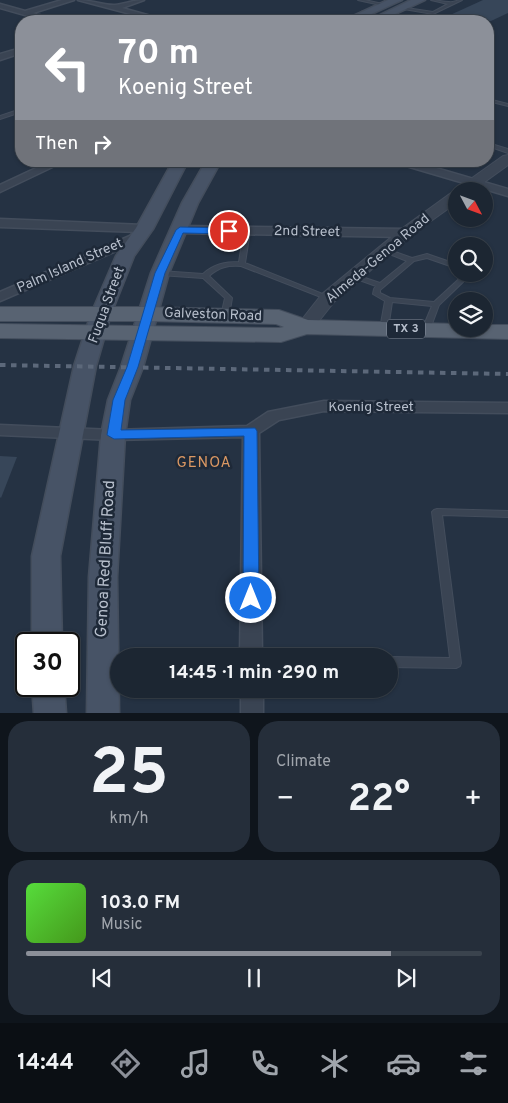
<!DOCTYPE html>
<html lang="en">
<head>
<meta charset="utf-8">
<style>
	:root { --surface:#1c2632; --page:#252e3a; --text:#f1f3f6; --muted:#a0a5ac; --line:#3a434d; --accent:#8c9099 }
	body { margin:0; font-family:Overpass,sans-serif; background:var(--page); color:var(--text); height:100vh; display:flex; flex-direction:column; font-size:19px; white-space:nowrap }
	* { box-sizing:border-box; margin:0 }
	p { font-size:16px; color:var(--muted) }
	.icon { flex:none; width:28px; height:28px; fill:none; stroke:currentColor; stroke-width:2; stroke-linecap:round; stroke-linejoin:round }
	.map { position:relative; height:713px; overflow:hidden }
	.drawer { display:flex; flex-direction:column; gap:8px; padding:8px; background:#0f151c; flex:1 }
	.drawer>* { flex:none }
	.hud { position:absolute; left:15px; top:15px; width:479px; height:152px; border-radius:20px; box-shadow:0 1px 4px #0004,0 0 0 1px var(--line); background:#8c9099; color:#fff; overflow:hidden }
	.needle { width:32px; rotate:131deg }
	.fabs { position:absolute; left:448px; top:182px; display:grid; gap:10px }
	.fabs a { display:grid; place-items:center; width:45px; height:45px; border-radius:50%; background:var(--surface); box-shadow:0 1px 4px #0004,0 0 0 1px var(--line); font-size:25px }
	.speed { position:absolute; left:15px; top:632px; display:flex; gap:10px; font-size:25px; font-weight:700; text-align:center }
	.speed>* { display:grid; place-content:center; width:65px; height:65px; border-radius:50%; background:var(--surface); box-shadow:0 1px 4px #0004,0 0 0 1px var(--line); line-height:1 }
	.speed .limit { border:2px solid #111; border-radius:8px; background:#fff; color:#111 }
	.pin { position:absolute; display:grid; place-items:center; width:42px; height:42px; color:#fff; margin:-21px; border:2px solid #fff; border-radius:50%; box-shadow:0 1px 5px #0007 }
	.me { position:absolute; width:55px; margin:-28px; rotate:0deg; stroke-linejoin:round; filter:drop-shadow(0 0 4px #0008) }
	.turn { display:flex; align-items:center; gap:18px; height:105px; padding:0 20px; font-size:22px }
	.turn .icon { width:65px; height:65px; stroke-width:2.5 }
	.turn b { display:block; font-size:35px; line-height:42px }
	.then { display:flex; align-items:center; height:48px; padding:0 20px; background:#0003; gap:10px; font-size:19px }
	.big { font-size:38px; font-weight:700; line-height:1.1 }
	.drawer .widget { flex:1; display:flex; flex-direction:column; justify-content:center; gap:8px; min-width:0; padding:0 18px; border-radius:20px; background:var(--page) }
	.drawer .dial { align-items:center; gap:0 }
	.dial b { font-size:65px; line-height:1 }
	.song { display:flex; align-items:center; gap:15px }
	.cover { width:60px; height:60px; border-radius:8px; background:linear-gradient(135deg,hsl(110 70% 55%),hsl(100 70% 35%)) }
	.played { height:5px; border-radius:2px; background:linear-gradient(90deg,var(--accent) 80%,var(--line) 80%) }
	.keys { display:flex; justify-content:space-around; direction:ltr }
	.heat { display:flex; justify-content:space-between; align-items:center; font-size:28px; direction:ltr }
	.drawer .tiles { flex:1; display:grid; gap:8px; grid-template-columns:1fr 1fr }
	.widget:last-child { grid-column:span 2 }
	.trip { position:absolute; left:110px; top:648px; width:288px; height:50px; border-radius:25px; background:var(--surface); box-shadow:0 1px 4px #0004,0 0 0 1px var(--line); font-weight:700; line-height:50px; text-align:center }
	.menu { display:flex; height:80px; justify-content:space-around; align-items:center; background:#0b0f14; color:var(--muted) }
	.menu .icon { width:35px; height:35px }
	.menu .selected { color:var(--accent) }
	.menu b { font-size:22px; color:var(--text) }
	.map>svg:first-child { display:block }
	.building { fill:#374659 }
	.lines { fill:none; stroke-linecap:round; stroke-linejoin:round }
	.service-casing { stroke:#434d5c; stroke-width:2 }
	.minor-casing { stroke:#434d5c; stroke-width:3 }
	.tertiary-casing { stroke:#434d5c; stroke-width:2 }
	.secondary-casing { stroke:#434d5c; stroke-width:3 }
	.primary-casing { stroke:#434d5c; stroke-width:2 }
	.service { fill:#3a4453; fill-rule:evenodd }
	.minor { fill:#3a4453; fill-rule:evenodd }
	.tertiary { fill:#3a4453; fill-rule:evenodd }
	.secondary { fill:#475366; fill-rule:evenodd }
	.primary { fill:#586372; fill-rule:evenodd }
	.rail { stroke:#5c687a; stroke-width:4; stroke-dasharray:5.5 5.5; stroke-linecap:butt }
	.route { fill:#1a73e8; stroke:#114b97 }
	.labels { text-anchor:middle; dominant-baseline:central; stroke-width:5; stroke-linejoin:round; paint-order:stroke }
	.shield { fill:#1e2938; stroke:#8992a0; stroke-width:1 }
	.shield-label { font-size:12px; font-weight:bold; fill:#b7bfcc }
	.street-label { font-size:14px; fill:#b7bfcc; stroke:#1e2938 }
	.neighbourhood-label { font-size:15px; letter-spacing:1px; fill:#db9863; stroke:#1e2938 }
	.near-street-label { font-size:16px; fill:#b7bfcc; stroke:#1e2938 }
</style>
</head>
<body>
<div class="map">
<svg width="508" height="713" viewBox="0 0 508 713">
	<rect width="100%" height="100%" fill="#253243"/>
	<!-- building -->
	<g class="building">
		<polygon points="483,0 508,0 508,13 491,21 437,21"/>
		<polygon points="0,456 17,457 1,498 0,497"/>
	</g>
	<g class="lines">
		<defs>
			<g id="service">
				<polygon points="358,0 365,0 387,5 385,6"/>
				<path d="M431,0c6,0 12,2 18,2 4,1 8,-2 13,-2l-29,14 -35,-6 2,-1 33,5 15,-8z"/>
				<polygon points="488,99 508,104 508,106 488,101"/>
				<polygon points="21,109 21,112 0,119 0,116"/>
				<polygon points="488,143 508,149 508,153 488,146"/>
				<path d="M247,229l3,2 -5,32 85,34 1,1 -1,1h-4l-85,-33c-13,-1 -22,1 -32,10l23,22 -3,18 -4,2 -4,-2 4,-18 -22,-20 -43,-3 -3,-2 3,-2 43,3c11,-10 22,-12 36,-12l5,-31z"/>
				<polygon points="384,248 412,258 427,254 456,264 456,268 427,258 414,261 380,290 380,293 390,298 434,302 458,280 460,274 466,274 463,282 439,305 429,332 423,332 422,330 432,306 392,302 388,329 387,331 381,331 380,329 385,301 373,294 374,289 376,286 351,277 350,276 353,274 380,283 407,261 382,251 381,250"/>
				<polygon points="437,509 508,511 508,517 442,515 461,663 460,666 456,668 389,667 389,657 450,658 432,512 434,510"/>
			</g>
			<g id="minor">
				<polygon points="62,0 74,0 33,13 58,21 46,21 0,8 0,4 25,11"/>
				<path d="M78,0c12,0 29,6 37,5 10,-1 18,-5 29,-5l-22,8 47,13h-12z"/>
				<polygon points="362,12 383,17 379,19 362,16"/>
				<polygon points="21,48 21,53 0,60 0,54"/>
				<polygon points="51,161 65,161 0,192 0,185"/>
				<polygon points="395,161 412,161 508,189 508,196 396,163"/>
				<polygon points="0,219 144,225 150,229 148,232 141,233 146,236 144,239 0,301 0,292 139,232 0,227"/>
				<polygon points="180,226 405,229 411,233 405,237 176,233 174,230 176,227"/>
				<polygon points="324,401 508,403 508,413 324,411 279,420 259,433 262,656 240,656 243,437 113,440 0,435 0,425 113,430 247,426 268,412"/>
				<rect x="241" y="689" width="22" height="24"/>
			</g>
			<g id="tertiary">
				<polygon points="508,155 508,165 472,191 456,191 458,188 503,156"/>
				<polygon points="456,192 456,203 410,236 334,302 311,331 305,332 299,331 296,327 322,294 400,230 451,193"/>
			</g>
			<g id="secondary">
				<polygon points="388,0 402,0 356,21 342,21"/>
				<polygon points="411,0 425,0 389,17 385,18 380,15"/>
				<polygon points="173,161 188,161 153,229 134,256 111,314 96,366 60,556 62,644 32,644 32,556 74,366 91,314 116,256 136,228"/>
				<polygon points="206,161 221,161 198,203 169,273 143,367 130,400 125,435 117,577 119,713 87,713 89,577 101,435 108,400 121,367 151,273 182,203"/>
				<polygon points="32,686 64,686 66,713 34,713"/>
			</g>
			<polygon id="primary" points="0,307 147,307 279,310 308,320 456,324 456,329 484,329 484,325 508,325 508,339 307,334 281,342 0,338 0,324 279,328 284,327 276,324 147,321 0,321"/>
		</defs>
		<!-- service casing -->
		<use href="#service" class="service-casing"/>
		<!-- minor casing -->
		<use href="#minor" class="minor-casing"/>
		<!-- tertiary casing -->
		<use href="#tertiary" class="tertiary-casing"/>
		<!-- secondary casing -->
		<use href="#secondary" class="secondary-casing"/>
		<!-- primary casing -->
		<use href="#primary" class="primary-casing"/>
		<!-- service -->
		<use href="#service" class="service"/>
		<!-- minor -->
		<use href="#minor" class="minor"/>
		<!-- tertiary -->
		<use href="#tertiary" class="tertiary"/>
		<!-- secondary -->
		<use href="#secondary" class="secondary"/>
		<!-- primary -->
		<use href="#primary" class="primary"/>
		<!-- rail -->
		<polyline class="rail" points="0,365 508,374"/>
	</g>
	<!-- route -->
	<polygon class="route" points="180,227 229,228 234,231 229,234 183,233 165,273 138,367 125,400 121,430 255,428 257,431 259,598 256,602 251,604 246,602 243,598 244,436 114,439 107,435 113,400 127,367 155,273 176,230"/>
	<g class="labels">
		<!-- shield labels -->
		<rect class="shield" x="387" y="319.5" width="38" height="19" rx="4"/>
		<g class="shield-label">
			<text x="406" y="329">TX 3</text>
		</g>
		<!-- street labels -->
		<g class="street-label">
			<text transform="translate(307 232) rotate(1)">2nd Street</text>
			<text transform="translate(378 259) rotate(-40)">Almeda-Genoa Road</text>
			<text transform="translate(70 266) rotate(-24)">Palm Island Street</text>
			<text transform="translate(107 305) rotate(-70)">Fuqua Street</text>
			<text transform="translate(213 315) rotate(2)">Galveston Road</text>
			<text x="371" y="407">Koenig Street</text>
		</g>
		<!-- neighbourhood labels -->
		<g class="neighbourhood-label">
			<text x="204" y="463">GENOA</text>
		</g>
		<!-- near-street labels -->
		<g class="near-street-label">
			<text transform="translate(106 559) rotate(-87)">Genoa Red Bluff Road</text>
		</g>
	</g>
</svg>
<div class="fabs">
<a><svg class="needle" viewBox="-14 -14 28 28"><path d="M0-13l5 13h-10z" fill="#e53935"/><path d="M0 13l5-13h-10z" fill="#a0a5ac"/></svg></a>
<a><svg class="icon" aria-label="search" viewBox="0 0 24 24"><circle cx="10" cy="10" r="6"/><path d="M15 15l6 6"/></svg></a>
<a><svg class="icon" aria-label="layers" viewBox="0 0 24 24"><path d="M12 4l9 5-9 5-9-5zM3 14l9 5 9-5"/></svg></a>
</div>
<div class="speed"><div class="limit">30</div></div>
<div class="pin" style="left:229px;top:231px;background:#d93025"><svg class="icon" aria-label="arrive" viewBox="0 0 24 24"><path d="M6 21V4h12l-3 4 3 4H6"/></svg></div>
<svg class="me" style="left:251px;top:598px" viewBox="-20 -20 40 40"><circle r="17" fill="#1a73e8" stroke="#fff" stroke-width="3"/><path d="M0-11L8 9 0 5-8 9z" fill="#fff"/></svg>
<div class="trip">14:45 · 1 min · 290 m</div>
<div class="hud">
<div class="turn"><svg class="icon" aria-label="left" viewBox="0 0 24 24"><path d="M17 20v-9H6M10 6l-5 5 5 5"/></svg><div><b>70 m</b>Koenig Street</div></div>
<div class="then">Then<svg class="icon" aria-label="right" viewBox="0 0 24 24"><path d="M7 20v-9h11M14 6l5 5-5 5"/></svg></div>
</div>
</div>
<section class="drawer">
<div class="tiles">
<div class="widget dial"><b>25</b><p>km/h</p></div>
<div class="widget"><p>Climate</p>
<div class="heat"><a>−</a><b class="big">22°</b><a>+</a></div>
</div>
<div class="widget">
<div class="song"><i class="cover"></i><div><b>103.0 FM</b><p>Music</p></div></div>
<div class="played"></div>
<div class="keys"><svg class="icon" aria-label="previous" viewBox="0 0 24 24"><path d="M18 5L8 12l10 7zM5 5v14"/></svg><svg class="icon" aria-label="pause" viewBox="0 0 24 24"><path d="M8 5v14M16 5v14"/></svg><svg class="icon" aria-label="next" viewBox="0 0 24 24"><path d="M6 5l10 7-10 7zM19 5v14"/></svg></div>
</div>
</div>
</section>
<nav class="menu">
<b>14:44</b>
<svg class="icon selected" aria-label="directions" viewBox="0 0 24 24"><path d="M12 3l9 9-9 9-9-9zM9 14v-3h6M13 9l2 2-2 2"/></svg>
<svg class="icon" aria-label="music" viewBox="0 0 24 24"><path d="M9 18V5l10-2v13"/><circle cx="6" cy="18" r="3"/><circle cx="16" cy="16" r="3"/></svg>
<svg class="icon" aria-label="phone" viewBox="0 0 24 24"><path d="M5 4h4l2 5-3 2q2 4 5 5l2-3 5 2v4C11 20 4 13 5 4z"/></svg>
<svg class="icon" aria-label="climate" viewBox="0 0 24 24"><path d="M12 3v18M4 7l16 10M4 17L20 7"/></svg>
<svg class="icon" aria-label="car" viewBox="0 0 24 24"><path d="M5 17H2v-5l4-1 3-4h7l3 4 3 1v5h-3M9 17h6M6 11h13"/><circle cx="7" cy="17" r="2"/><circle cx="17" cy="17" r="2"/></svg>
<svg class="icon" aria-label="filters" viewBox="0 0 24 24"><path d="M4 7h16M4 17h16"/><circle cx="9" cy="7" r="2"/><circle cx="15" cy="17" r="2"/></svg>
</nav>
</body>
</html>
